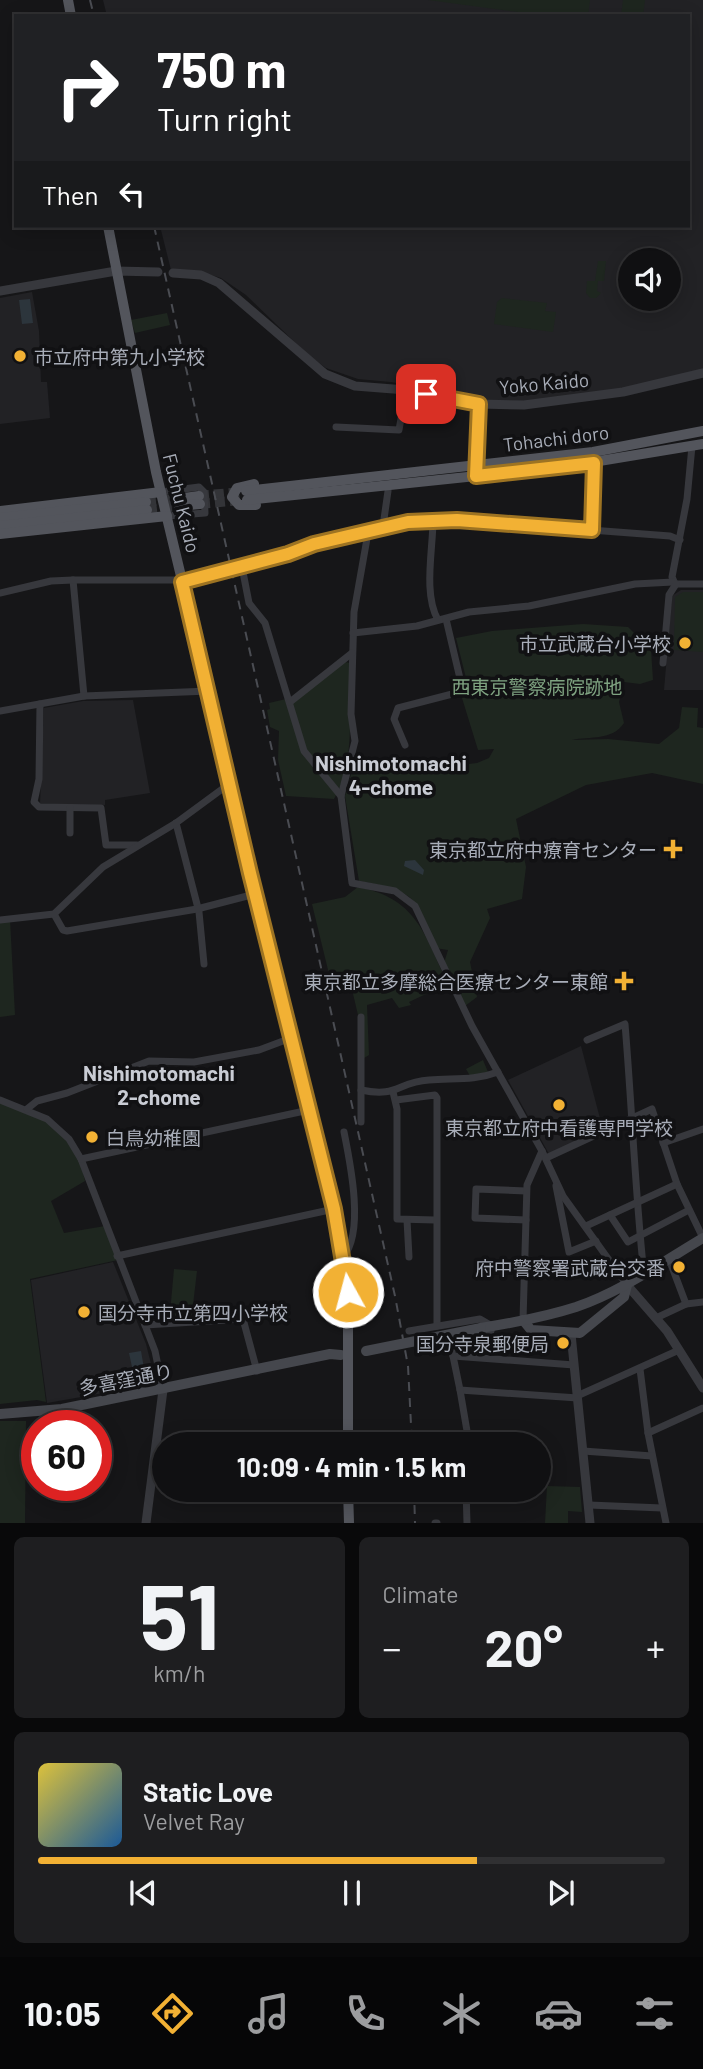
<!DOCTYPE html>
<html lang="en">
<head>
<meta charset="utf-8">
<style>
	:root { --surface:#101012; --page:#1e1e20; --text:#f1f3f6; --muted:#9c9d9f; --line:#303032; --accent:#f2b134 }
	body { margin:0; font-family:Barlow,"Noto Sans JP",sans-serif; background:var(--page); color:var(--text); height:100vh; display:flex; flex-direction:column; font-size:26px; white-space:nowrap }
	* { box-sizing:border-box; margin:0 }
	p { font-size:23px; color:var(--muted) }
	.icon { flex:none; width:38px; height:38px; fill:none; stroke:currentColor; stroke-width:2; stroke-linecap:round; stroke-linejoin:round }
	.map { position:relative; height:1523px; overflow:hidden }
	.drawer { display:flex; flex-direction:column; gap:14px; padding:14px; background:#09090a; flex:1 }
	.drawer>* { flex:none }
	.guide { position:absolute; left:14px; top:14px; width:676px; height:214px; border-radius:0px; box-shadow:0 4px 18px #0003,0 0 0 2px var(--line); background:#202124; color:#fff; overflow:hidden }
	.tools { position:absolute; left:618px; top:248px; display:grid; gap:14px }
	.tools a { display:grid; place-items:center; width:63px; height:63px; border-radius:50%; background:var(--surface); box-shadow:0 4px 18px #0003,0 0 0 2px var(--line); font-size:35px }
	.speed { position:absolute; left:21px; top:1410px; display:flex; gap:14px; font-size:35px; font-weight:700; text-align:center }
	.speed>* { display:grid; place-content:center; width:91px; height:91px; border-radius:50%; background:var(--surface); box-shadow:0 4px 18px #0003,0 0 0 2px var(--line); line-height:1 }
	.speed .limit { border:10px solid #d22; background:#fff; color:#111 }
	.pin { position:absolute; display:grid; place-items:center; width:60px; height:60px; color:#fff; margin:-30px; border-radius:14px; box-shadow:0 4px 10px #0006 }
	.me { position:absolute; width:77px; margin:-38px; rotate:353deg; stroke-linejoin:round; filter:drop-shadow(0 0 5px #0008) }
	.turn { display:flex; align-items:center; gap:24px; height:147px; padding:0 28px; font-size:32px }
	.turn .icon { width:91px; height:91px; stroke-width:2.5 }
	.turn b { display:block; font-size:49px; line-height:60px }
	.then { display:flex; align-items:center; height:66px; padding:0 28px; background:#0003; gap:14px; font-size:26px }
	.big { font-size:52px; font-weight:700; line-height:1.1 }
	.drawer .widget { flex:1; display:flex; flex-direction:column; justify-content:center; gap:10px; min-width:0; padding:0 24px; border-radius:10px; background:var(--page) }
	.drawer .dial { align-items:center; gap:0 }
	.dial b { font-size:91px; line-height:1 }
	.song { display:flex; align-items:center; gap:21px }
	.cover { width:84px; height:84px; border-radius:10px; background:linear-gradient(135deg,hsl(50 70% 55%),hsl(210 70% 35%)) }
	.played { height:7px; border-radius:4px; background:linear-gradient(90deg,var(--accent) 70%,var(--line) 70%) }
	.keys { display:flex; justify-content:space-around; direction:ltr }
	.heat { display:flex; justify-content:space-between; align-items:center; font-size:38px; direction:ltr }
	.drawer .tiles { flex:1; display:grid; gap:14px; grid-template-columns:1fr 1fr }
	.widget:last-child { grid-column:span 2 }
	.trip { position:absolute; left:152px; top:1432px; width:399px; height:70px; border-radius:35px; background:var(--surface); box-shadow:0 4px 18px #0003,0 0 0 2px var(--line); font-weight:700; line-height:70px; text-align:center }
	.dock { display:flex; height:112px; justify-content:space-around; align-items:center; background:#060607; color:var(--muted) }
	.dock .icon { width:49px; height:49px }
	.dock .selected { color:var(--accent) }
	.dock b { font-size:32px; color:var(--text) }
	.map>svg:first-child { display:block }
	.built { fill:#222225; fill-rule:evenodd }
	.green { fill:#1e261f }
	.water { fill:#2c353c }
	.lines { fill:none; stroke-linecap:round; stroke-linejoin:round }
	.primary-tunnel { stroke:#333438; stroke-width:10; stroke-dasharray:10 5; stroke-linecap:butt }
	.minor { stroke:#37383d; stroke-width:7 }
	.tertiary { stroke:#37383d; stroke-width:9 }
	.secondary { stroke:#45474d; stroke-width:10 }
	.primary { stroke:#53555c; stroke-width:10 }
	.rail { stroke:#4a4c52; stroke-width:2; stroke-dasharray:9 7; stroke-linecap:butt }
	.secondary-bridge { stroke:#45474d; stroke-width:10 }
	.route-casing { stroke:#9d7322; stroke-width:18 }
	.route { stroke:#f2b134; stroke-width:12 }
	.poi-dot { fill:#f2b134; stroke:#111113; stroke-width:2.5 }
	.labels { text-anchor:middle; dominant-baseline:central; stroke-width:7; stroke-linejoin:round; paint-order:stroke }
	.poi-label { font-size:19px; fill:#a8adb8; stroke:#111113; text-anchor:end }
	.street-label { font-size:19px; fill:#a8adb8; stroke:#111113 }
	.park-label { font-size:19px; fill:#7fa381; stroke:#111113 }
	.neighbourhood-label { font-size:21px; font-weight:bold; fill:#c9ccd4; stroke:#111113 }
</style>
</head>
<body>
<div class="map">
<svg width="703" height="1523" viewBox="0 0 703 1523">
	<rect width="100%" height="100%" fill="#161618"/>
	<!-- built -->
	<g class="built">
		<path d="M103,0h600v371l-75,19 -98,13 -44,-3 -95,-18 -33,-3 -32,-11 -18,-13 -62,-60 -25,-17 -23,-7 -27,-1 -11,-44h528v-210h-581zM630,261h38v38h-38z"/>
		<polygon points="32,292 39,331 41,382 47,382 50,418 0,424 0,298"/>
		<polygon points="681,590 703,590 703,690 664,690 672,596"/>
		<polygon points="133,700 150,793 105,800 105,805 40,804 44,708 83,701"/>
		<polygon points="581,1046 603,1130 549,1154 508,1080"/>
		<polygon points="113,1262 146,1344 154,1376 149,1385 47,1403 31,1280"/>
	</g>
	<!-- green -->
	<g class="green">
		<polygon points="428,0 590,0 588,16 547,16"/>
		<polygon points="623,0 645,0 643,16 621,16"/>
		<polygon points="598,261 606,261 604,281 598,281 597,291 601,293 596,298 590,298 586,293 587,281 595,281"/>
		<polygon points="502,298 547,303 545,311 556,312 553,332 494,324 497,302"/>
		<polygon points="167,313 170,325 135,333 131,320"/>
		<polygon points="683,592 703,592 703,652 674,650 675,597"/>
		<path d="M583,624l45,3 23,23 2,30 -13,4 -16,-2 -5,20 5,21c-12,18 -34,13 -52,17l36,-1 51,5 20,-16 3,-21 16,1 -1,19 6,1v56l-51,-11 -66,12 -70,34 10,48 -4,32 -35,10 3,9 -20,44 7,35 -12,9 -21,-43 4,-13 -13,-2c-17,-52 -21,-57 -76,-67l-14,-85 7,-25 48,1 5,-7 25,-4 14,6 33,-4 12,-5 5,-9 -16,1 -16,-52 7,-8 -13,-52 36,-7z"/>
		<path d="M345,662l5,1c-2,45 7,96 -16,136l-48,-3 -8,-36 1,-29 -9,-4 -3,-17 3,-1 -1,-6 17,-4 3,7z"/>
		<path d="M358,887c57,11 66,45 88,93l-3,6 -34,16 2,3 -12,3 -7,-10 -25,7 2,50 -5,3 -1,-36 -5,-7 -8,-34 -15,3 -6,-10 -17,-70 33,-7z"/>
		<polygon points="10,919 15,1015 0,1017 0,920"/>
		<polygon points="483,1060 488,1072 470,1076 466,1069"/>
		<path d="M0,1100c44,21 76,28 85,81l-34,20 13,32 41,-7 13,34 -88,19 16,123 -9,-2 -37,4z"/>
		<polygon points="174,1269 197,1271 191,1322 169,1324"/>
		<polygon points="0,1421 26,1421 25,1523 0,1523"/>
		<polygon points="547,1486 580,1487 582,1512 568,1511 568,1523 545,1523"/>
	</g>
	<!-- water -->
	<g class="water">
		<polygon points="30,299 33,323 22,324 19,300"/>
		<polygon points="415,860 424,870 423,875 404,866 405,861"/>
		<polygon points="141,1351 145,1374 134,1376 129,1353"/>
	</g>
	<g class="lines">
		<!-- primary-tunnel -->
		<g class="primary-tunnel">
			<polyline points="199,496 241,492"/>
			<polyline points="146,502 177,499"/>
			<polyline points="200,504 241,500"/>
			<polyline points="147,510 179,506"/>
		</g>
		<!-- minor -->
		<g class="minor">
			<polyline points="336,427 399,430 406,390"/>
			<polyline points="161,492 199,487 204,492 205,513 167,516"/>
			<path d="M433,520c0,29 -10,74 5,100"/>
			<polyline points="383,526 388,491"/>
			<polyline points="592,530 594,463"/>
			<polyline points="368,533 354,612 351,714 355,741 341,796 352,883 395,891 415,906 472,1026 542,1151 563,1196 627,1285"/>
			<polyline points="242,567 249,603 265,623 304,751 341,796"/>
			<polyline points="73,580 84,696"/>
			<polyline points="675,584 672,577 687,499 692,446"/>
			<polyline points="676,584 703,584"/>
			<polyline points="0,593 51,581 73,580 191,580 314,544 408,522 457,520 670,536 680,540"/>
			<polyline points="353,633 417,626 469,612 529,606 635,584 673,582"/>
			<polyline points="663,663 669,595 676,584"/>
			<polyline points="290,702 352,653"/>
			<polyline points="40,704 39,779 34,802 39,807 101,808 106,845 137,845"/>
			<polyline points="0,711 84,696 209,691"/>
			<polyline points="405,745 394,719 398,708 460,692 462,687 446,619"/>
			<polyline points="70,808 70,833"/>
			<polyline points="176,823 199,912 204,964"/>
			<polyline points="54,914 63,930 67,931 197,909 255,894"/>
			<polyline points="0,920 54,914 103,867 176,823 229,784"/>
			<path d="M587,1040l38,-16c7,84 10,167 19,251"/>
			<path d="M361,1090c37,8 36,-8 68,-10 25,-2 45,1 69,-8"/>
			<polyline points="393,1092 397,1109 397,1219 435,1220"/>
			<polyline points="0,1100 47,1119 69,1139 81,1159 155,1351 163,1390"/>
			<polyline points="396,1100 435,1095 437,1098 437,1326"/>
			<polyline points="27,1109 37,1101 67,1093 149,1061 194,1062 259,1050 291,1038"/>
			<polyline points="361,1122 361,1017"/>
			<polyline points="663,1143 703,1129"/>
			<polyline points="546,1158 652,1109 677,1184 703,1238"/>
			<polyline points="81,1159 309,1110"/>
			<polyline points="556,1186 569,1252 596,1241"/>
			<polyline points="610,1215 628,1242 689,1210"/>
			<polyline points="407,1220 409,1257"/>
			<polyline points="526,1220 475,1218 476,1189 526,1191"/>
			<polyline points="586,1226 677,1184"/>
			<polyline points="117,1256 334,1209"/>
			<path d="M343,1257c22,-24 7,-95 1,-125"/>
			<polyline points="669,1259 686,1304 703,1302"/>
			<polyline points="656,1318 686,1304"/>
			<polyline points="523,1320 527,1185 542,1151"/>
			<polyline points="145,1325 243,1319 257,1371"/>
			<polyline points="409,1331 480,1319 492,1326 491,1331 481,1336 449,1341 453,1356 574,1365"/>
			<polyline points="418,1348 449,1341"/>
			<polyline points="453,1356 460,1390 578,1398"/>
			<polyline points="640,1369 648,1433 666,1523"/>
			<polyline points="460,1390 467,1431 464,1444"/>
			<polyline points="577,1396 679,1350"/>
			<polyline points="648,1433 703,1408"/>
			<polyline points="583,1451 652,1456"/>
			<polyline points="466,1489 467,1523"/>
			<polyline points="589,1505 662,1508"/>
			<polyline points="435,1523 437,1523"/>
		</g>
		<!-- tertiary -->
		<g class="tertiary">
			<polyline points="173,273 201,275 219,283 325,374 355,386 406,390 479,404 524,405 623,392 703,373"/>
			<polyline points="0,291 116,271 158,272"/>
			<polyline points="476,476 479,404"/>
			<polyline points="627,1285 667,1331 703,1388"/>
			<polyline points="571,1334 590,1523"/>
			<polyline points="146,1523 163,1390"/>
		</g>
		<!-- secondary -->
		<g class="secondary">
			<polyline points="523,1320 531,1330 580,1333 624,1297 627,1285"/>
			<path d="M481,1328c31,-5 64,-11 95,-21 46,-16 85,-44 127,-69"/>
			<polyline points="0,1414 62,1409 330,1354 341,1355"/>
		</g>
		<!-- primary -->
		<g class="primary">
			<polyline points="68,0 71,16"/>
			<polyline points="108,226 156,472 338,1231 348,1292 348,1444"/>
			<polyline points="254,484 237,488 232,497 239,505 256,505"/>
			<polyline points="246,491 593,452 703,431"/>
			<polyline points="177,499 199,496"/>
			<polyline points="247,500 563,467 703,444"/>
			<polyline points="179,506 200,504"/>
			<polyline points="0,511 161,492"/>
			<polyline points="0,518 146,502"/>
			<polyline points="0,526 147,510"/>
			<polyline points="0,534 167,516"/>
			<polyline points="348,1489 349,1523"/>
		</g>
		<!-- rail -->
		<g class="rail">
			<polyline points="90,0 94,16"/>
			<polyline points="154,226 395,1296 408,1366 412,1444"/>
			<polyline points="414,1489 415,1523"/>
		</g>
		<!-- secondary-bridge -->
		<polyline class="secondary-bridge" points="366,1351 481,1328"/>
	</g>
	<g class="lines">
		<defs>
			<polyline id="route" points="348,1292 334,1209 250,873 182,582 288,554 314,544 408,522 457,520 592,530 594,463 476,476 479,404 426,394"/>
		</defs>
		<!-- route casing -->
		<use href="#route" class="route-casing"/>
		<!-- route -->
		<use href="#route" class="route"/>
	</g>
	<!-- markers -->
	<g class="poi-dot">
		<circle cx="20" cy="356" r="7"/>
		<circle cx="685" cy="643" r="7"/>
		<path d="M669.5 838.5h7v7h7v7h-7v7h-7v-7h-7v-7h7z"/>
		<path d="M620.5 970.5h7v7h7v7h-7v7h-7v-7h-7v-7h7z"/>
		<circle cx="559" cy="1105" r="7"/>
		<circle cx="92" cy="1137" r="7"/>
		<circle cx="679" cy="1267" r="7"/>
		<circle cx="84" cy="1312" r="7"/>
		<circle cx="563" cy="1343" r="7"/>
	</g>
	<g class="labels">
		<!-- poi labels -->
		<g class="poi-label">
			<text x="34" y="356" text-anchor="start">市立府中第九小学校</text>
			<text x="671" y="643">市立武蔵台小学校</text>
			<text x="657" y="849">東京都立府中療育センター</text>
			<text x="608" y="981">東京都立多摩総合医療センター東館</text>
			<text x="559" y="1127" text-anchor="middle">東京都立府中看護専門学校</text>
			<text x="106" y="1137" text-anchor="start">白鳥幼稚園</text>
			<text x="665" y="1267">府中警察署武蔵台交番</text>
			<text x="98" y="1312" text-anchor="start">国分寺市立第四小学校</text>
			<text x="549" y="1343">国分寺泉郵便局</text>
		</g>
		<!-- street labels -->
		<g class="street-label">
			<text transform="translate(544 383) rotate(-5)">Yoko Kaido</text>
			<text transform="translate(556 438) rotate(-7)">Tohachi doro</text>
			<text transform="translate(182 503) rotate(76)">Fuchu Kaido</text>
			<text transform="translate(126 1379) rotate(-11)">多喜窪通り</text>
		</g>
		<!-- park labels -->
		<g class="park-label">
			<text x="537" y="686">西東京警察病院跡地</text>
		</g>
		<!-- neighbourhood labels -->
		<g class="neighbourhood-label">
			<text x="391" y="762">Nishimotomachi<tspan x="391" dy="24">4-chome</tspan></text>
			<text x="159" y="1072">Nishimotomachi<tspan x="159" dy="24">2-chome</tspan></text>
		</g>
	</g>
</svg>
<div class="tools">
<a><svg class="icon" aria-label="sound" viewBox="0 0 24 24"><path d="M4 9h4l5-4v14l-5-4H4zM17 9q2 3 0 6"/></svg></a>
</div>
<div class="speed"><div class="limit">60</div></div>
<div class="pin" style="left:426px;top:394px;background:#d93025"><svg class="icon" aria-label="arrive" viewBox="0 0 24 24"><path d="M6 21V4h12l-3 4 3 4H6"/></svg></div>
<svg class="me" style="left:348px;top:1292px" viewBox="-20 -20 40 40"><circle r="17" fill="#f2b134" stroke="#fff" stroke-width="3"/><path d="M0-11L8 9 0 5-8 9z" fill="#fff"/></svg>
<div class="trip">10:09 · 4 min · 1.5 km</div>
<div class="guide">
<div class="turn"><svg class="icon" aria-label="right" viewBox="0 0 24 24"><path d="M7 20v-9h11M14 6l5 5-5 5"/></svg><div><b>750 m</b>Turn right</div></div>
<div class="then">Then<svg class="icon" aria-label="left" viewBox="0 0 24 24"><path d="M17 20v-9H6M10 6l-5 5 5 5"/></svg></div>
</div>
</div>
<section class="drawer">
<div class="tiles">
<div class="widget dial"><b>51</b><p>km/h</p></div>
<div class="widget"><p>Climate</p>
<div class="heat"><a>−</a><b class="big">20°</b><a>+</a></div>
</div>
<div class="widget">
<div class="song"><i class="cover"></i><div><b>Static Love</b><p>Velvet Ray</p></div></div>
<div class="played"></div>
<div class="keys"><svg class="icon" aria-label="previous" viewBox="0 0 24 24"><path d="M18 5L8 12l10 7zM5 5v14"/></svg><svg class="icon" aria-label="pause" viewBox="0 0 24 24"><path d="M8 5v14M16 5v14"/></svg><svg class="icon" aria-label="next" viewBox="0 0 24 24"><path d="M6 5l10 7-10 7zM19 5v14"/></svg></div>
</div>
</div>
</section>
<nav class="dock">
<b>10:05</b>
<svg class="icon selected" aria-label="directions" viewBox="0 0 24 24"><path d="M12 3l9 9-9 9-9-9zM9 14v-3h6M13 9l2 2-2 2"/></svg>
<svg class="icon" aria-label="music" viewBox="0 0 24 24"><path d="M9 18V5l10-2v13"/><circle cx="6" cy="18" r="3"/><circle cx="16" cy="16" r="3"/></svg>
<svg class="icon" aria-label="phone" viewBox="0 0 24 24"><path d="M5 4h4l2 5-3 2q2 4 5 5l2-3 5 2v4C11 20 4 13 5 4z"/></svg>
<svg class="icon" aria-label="climate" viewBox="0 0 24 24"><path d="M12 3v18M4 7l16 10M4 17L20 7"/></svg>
<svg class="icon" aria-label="car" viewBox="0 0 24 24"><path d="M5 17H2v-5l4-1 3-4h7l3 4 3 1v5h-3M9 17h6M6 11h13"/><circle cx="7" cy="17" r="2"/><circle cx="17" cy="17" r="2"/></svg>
<svg class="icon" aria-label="filters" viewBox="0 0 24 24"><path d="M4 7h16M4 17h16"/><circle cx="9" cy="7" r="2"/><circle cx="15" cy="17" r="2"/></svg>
</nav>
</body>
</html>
